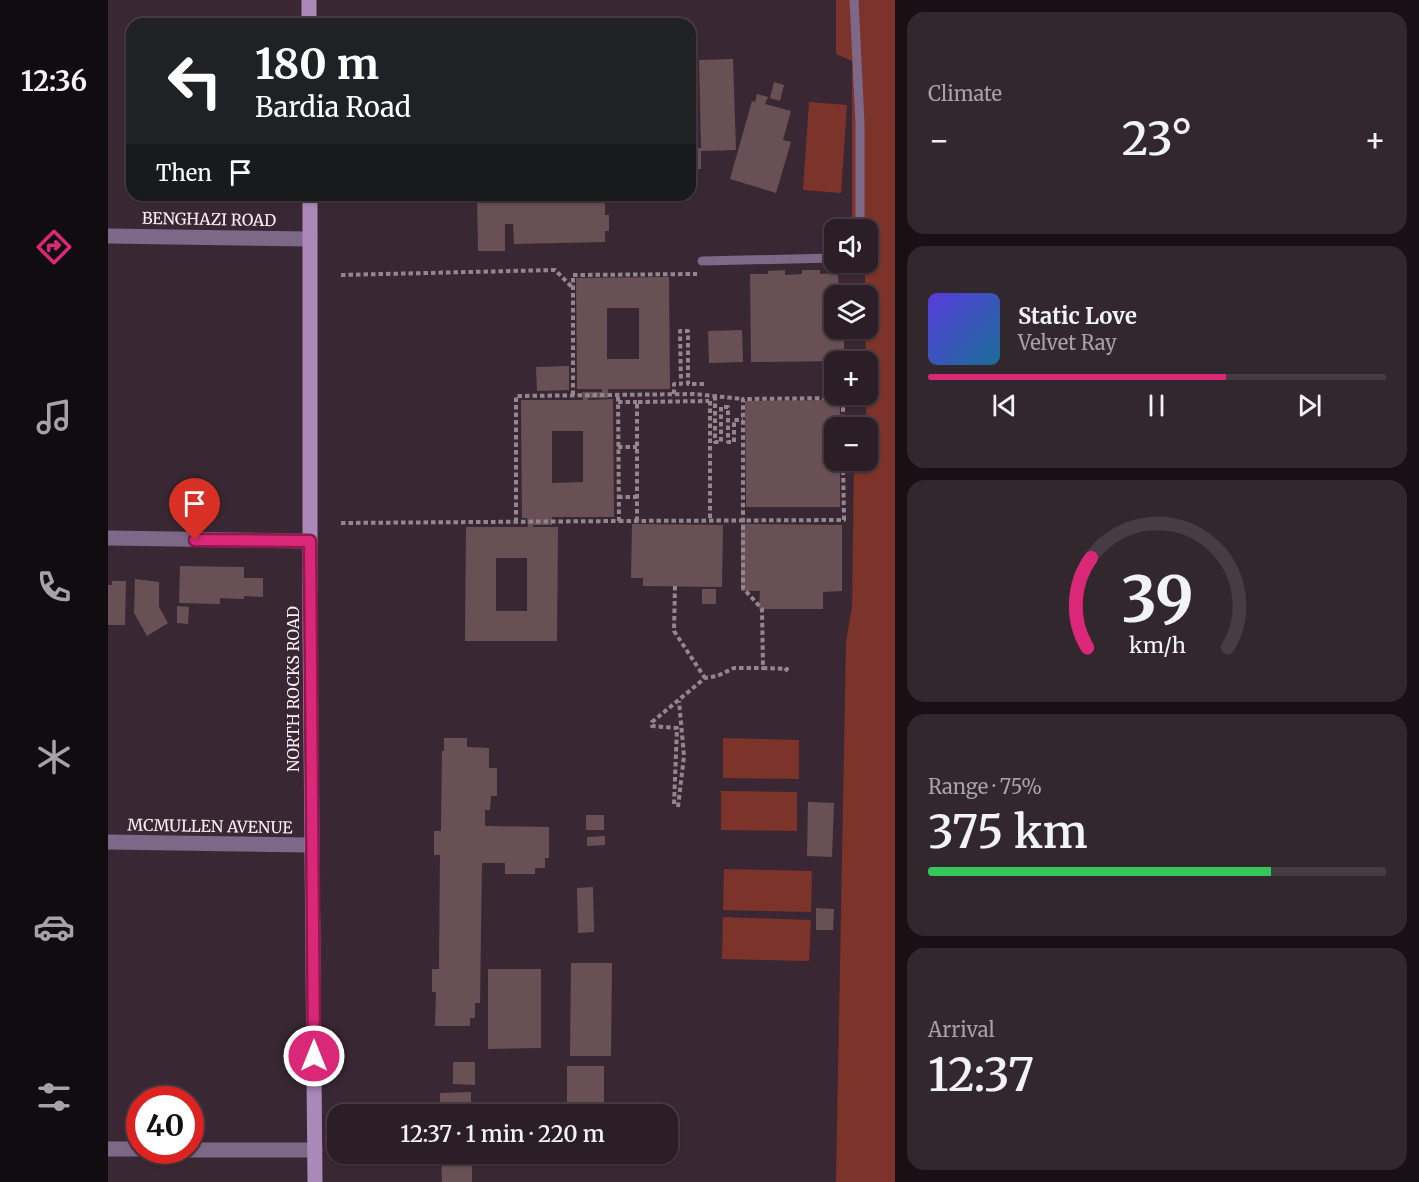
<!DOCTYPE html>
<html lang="en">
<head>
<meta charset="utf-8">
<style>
	:root { --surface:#2b1e26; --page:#33272e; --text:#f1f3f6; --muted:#a6a2a7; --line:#473c43; --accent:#db2777 }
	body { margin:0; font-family:Merriweather,serif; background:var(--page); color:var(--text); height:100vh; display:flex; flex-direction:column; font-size:22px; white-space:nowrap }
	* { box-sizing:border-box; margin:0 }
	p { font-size:20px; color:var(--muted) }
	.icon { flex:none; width:33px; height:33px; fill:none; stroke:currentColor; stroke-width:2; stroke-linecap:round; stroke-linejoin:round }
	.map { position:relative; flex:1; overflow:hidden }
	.drawer { display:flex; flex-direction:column; gap:12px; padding:12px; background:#181015; width:524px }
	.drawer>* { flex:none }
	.guide { position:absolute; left:18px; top:18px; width:570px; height:183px; border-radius:18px; box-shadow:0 2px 4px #0004,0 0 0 2px var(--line); background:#202124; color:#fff; overflow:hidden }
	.controls { position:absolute; left:716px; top:219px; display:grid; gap:12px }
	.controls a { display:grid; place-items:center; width:54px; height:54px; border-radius:12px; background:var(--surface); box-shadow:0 2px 4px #0004,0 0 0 2px var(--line); font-size:30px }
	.speed { position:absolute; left:18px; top:1086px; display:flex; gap:12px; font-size:30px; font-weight:700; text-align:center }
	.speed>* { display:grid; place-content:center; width:78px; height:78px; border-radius:50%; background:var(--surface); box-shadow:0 2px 4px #0004,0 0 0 2px var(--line); line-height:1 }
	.speed .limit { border:9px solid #d22; background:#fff; color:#111 }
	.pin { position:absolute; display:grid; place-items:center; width:51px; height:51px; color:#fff; margin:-62px -26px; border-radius:50% 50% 50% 0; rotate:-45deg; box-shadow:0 0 6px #0007 }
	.pin .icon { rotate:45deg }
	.me { position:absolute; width:66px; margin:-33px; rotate:0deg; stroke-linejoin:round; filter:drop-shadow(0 0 4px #0008) }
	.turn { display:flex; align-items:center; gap:21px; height:126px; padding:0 30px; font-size:27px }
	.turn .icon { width:78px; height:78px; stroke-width:2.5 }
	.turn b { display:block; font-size:42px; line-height:51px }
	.then { display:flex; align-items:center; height:57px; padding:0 30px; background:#0003; gap:12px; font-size:22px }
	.big { font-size:45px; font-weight:600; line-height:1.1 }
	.drawer .card { flex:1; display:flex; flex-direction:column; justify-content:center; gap:9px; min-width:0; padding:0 21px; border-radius:18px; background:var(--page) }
	.drawer .dial { align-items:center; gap:0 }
	.dial svg { height:156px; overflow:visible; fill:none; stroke:var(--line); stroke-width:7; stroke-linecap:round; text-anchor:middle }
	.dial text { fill:var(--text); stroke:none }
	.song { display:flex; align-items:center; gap:18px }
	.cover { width:72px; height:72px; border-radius:9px; background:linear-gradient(135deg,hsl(250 70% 55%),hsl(200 70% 35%)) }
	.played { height:6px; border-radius:3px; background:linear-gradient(90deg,var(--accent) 65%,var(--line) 65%) }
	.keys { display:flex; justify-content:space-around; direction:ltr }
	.heat { display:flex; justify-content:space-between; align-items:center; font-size:33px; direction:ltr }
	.charge { height:9px; border-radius:4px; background:linear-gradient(90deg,#34c759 75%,var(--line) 0) }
	.trip { position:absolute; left:219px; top:1104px; width:351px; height:60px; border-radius:18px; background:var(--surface); box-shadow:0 2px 4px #0004,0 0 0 2px var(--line); font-weight:600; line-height:60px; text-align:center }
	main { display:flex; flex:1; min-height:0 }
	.dock { display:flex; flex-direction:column; width:108px; justify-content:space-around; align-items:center; background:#110c0f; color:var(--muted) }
	.dock .icon { width:42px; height:42px }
	.dock .on { color:var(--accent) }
	.dock b { font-size:27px; color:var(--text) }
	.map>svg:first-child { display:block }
	.green { fill:#7c3329 }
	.building { fill:#685055; fill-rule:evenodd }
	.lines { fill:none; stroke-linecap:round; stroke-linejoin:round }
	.path { stroke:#94868f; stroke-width:4; stroke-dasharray:4.5 3; stroke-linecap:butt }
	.lane { stroke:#7d6887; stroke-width:9 }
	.street { stroke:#7d6887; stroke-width:15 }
	.secondary { stroke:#aa89b9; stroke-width:15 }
	.route-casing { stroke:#8e194d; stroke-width:15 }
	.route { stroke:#db2777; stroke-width:10 }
	.labels { text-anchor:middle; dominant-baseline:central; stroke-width:6; stroke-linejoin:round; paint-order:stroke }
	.street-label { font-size:16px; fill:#fbeff6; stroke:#392833 }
</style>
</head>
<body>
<main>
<nav class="dock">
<b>12:36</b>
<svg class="icon on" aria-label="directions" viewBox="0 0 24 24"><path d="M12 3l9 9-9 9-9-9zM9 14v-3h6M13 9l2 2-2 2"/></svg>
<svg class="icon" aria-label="music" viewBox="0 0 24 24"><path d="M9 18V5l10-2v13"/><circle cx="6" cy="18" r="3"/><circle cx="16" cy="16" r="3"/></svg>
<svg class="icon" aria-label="phone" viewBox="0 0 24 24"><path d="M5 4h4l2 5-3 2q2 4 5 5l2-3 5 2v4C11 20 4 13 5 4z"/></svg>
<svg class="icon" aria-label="climate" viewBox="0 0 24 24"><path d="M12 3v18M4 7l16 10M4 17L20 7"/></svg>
<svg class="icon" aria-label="car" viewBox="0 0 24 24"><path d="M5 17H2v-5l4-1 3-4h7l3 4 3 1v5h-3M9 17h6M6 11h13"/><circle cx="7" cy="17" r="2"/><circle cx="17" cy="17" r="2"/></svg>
<svg class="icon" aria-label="filters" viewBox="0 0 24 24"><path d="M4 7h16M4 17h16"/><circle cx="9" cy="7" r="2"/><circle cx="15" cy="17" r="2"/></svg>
</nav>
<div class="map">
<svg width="788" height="1182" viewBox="0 0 788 1182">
	<rect width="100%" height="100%" fill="#392833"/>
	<!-- green -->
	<g class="green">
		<polygon points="728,0 787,0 787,1182 728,1182 738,642 744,607 746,461 759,460 758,395 759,394 759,362 758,361 757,329 759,328 759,296 757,295 757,263 759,262 759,230 744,229 744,61 728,54"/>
		<polygon points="701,102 739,105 733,193 695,190"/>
		<polygon points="615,738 691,740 691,779 615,778"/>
		<polygon points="613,791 689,792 689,831 613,830"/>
		<polygon points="616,869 704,871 703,912 615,910"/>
		<polygon points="615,917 703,920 701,961 614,959"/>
	</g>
	<!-- building -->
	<g class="building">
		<polygon points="625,59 628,150 593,151 593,169 588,169 588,179 582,180 582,122 586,122 586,148 593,148 591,60"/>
		<polygon points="582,71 584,71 585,107 582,107"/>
		<polygon points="666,82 676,85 672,101 662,98"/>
		<polygon points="649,94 660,97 657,104 683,111 675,140 683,142 668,193 622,179 644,101 647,102"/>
		<polygon points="369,195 497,195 497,215 501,215 501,231 497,231 497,242 406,244 405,224 397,224 397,251 370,251"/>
		<polygon points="677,270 677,275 694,274 694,270 712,270 712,274 730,273 731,296 726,296 726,328 736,328 736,361 643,362 642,274 660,274 660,271"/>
		<path d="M561,277l1,112h-62v9h-20v2l25,-1 1,118h-62v8h-19v2h25l-1,114h-92l1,-114h62l-1,-9h8h-13l-1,-118h62l-1,-8h20v-3h-25l-1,-111zM499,308h32v51h-32zM444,431h31v51l-31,1zM388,558h31v53h-31z"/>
		<polygon points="634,330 635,362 601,363 600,331"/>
		<polygon points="461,366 461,390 429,391 428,367"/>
		<polygon points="732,400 732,428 726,428 726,460 732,460 732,507 638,507 637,401"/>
		<polygon points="524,524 615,525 614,587 535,586 535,578 523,578"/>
		<polygon points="633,524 734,525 734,591 715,592 715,609 651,609 652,591 633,591"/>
		<polygon points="72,566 136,567 136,578 155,578 155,597 136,596 136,599 112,598 112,604 71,603"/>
		<polygon points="27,579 51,582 51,607 60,623 39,636 26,613"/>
		<polygon points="4,581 18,581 17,625 0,625 0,585 4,585"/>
		<rect x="594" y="589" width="14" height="15"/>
		<polygon points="69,606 81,607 80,624 69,623"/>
		<polygon points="336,738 359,738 359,747 381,748 381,768 389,768 389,796 383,796 382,810 377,810 377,826 441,827 441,858 437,858 437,868 427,868 427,874 397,874 397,863 374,863 372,1003 367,1003 367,1018 362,1018 362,1026 327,1026 328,992 324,992 324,969 331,969 332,855 326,855 326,831 333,831 334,751 336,751"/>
		<polygon points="700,802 726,803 724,857 699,856"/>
		<rect x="478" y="815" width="18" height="15"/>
		<polygon points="497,836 497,845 479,846 479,837"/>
		<polygon points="485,887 486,932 470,933 469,888"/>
		<polygon points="708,908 726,909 725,930 708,930"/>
		<polygon points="463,963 504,963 503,1056 462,1056"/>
		<polygon points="380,969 433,969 433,1048 380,1049"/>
		<polygon points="345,1062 367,1062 367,1085 345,1084"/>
		<rect x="459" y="1066" width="37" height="48"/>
		<polygon points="363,1092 363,1114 332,1114 332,1093"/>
		<polygon points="333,1154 364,1154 364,1182 334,1182"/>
	</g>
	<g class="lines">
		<!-- path -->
		<g class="path">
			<polyline points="233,275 447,270 464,287"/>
			<polyline points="566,394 566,384 573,384 572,331 580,331 580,384 597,384"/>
			<polyline points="465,395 465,275 589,274"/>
			<polyline points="607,396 607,442 613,442 613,407 620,407 620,442 626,442 626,420 635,420"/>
			<polyline points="602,401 602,521"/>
			<polyline points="510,402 529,402"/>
			<polyline points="510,447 529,447"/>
			<polyline points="510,497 529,497"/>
			<polyline points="511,521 736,520 735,460"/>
			<polyline points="529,521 529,402 601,401"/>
			<polyline points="408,522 408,396 586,394 635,399"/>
			<polyline points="233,523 511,521 510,395"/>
			<polyline points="567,586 566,631 597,678"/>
			<polyline points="677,671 679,669 655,668 654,609 635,588 635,399 735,398 735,428"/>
			<polyline points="566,804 569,728 544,726 544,722 597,678 609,676 626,668 655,668"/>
			<polyline points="570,807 576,756 571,701"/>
		</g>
		<!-- lane -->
		<g class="lane">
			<polyline points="746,0 752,123 752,230"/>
			<polyline points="594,261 726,258"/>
		</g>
		<!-- street -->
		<g class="street">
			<polyline points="0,236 202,239"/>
			<polyline points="0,538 202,541"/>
			<polyline points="0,842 204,845"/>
			<polyline points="0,1149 32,1149"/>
			<polyline points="82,1150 207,1150"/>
		</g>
		<!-- secondary -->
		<g class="secondary">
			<polyline points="201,0 201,24"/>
			<polyline points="202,195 202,625 207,1182"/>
		</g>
	</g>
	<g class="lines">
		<defs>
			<polyline id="route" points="87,540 202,541 206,1056"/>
		</defs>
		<!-- route casing -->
		<use href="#route" class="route-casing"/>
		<!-- route -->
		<use href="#route" class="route"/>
	</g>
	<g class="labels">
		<!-- street labels -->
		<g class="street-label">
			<text transform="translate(101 219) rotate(1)">BENGHAZI ROAD</text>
			<text transform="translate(185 689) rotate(-90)">NORTH ROCKS ROAD</text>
			<text transform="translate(102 826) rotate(1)">MCMULLEN AVENUE</text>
		</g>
	</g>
</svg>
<div class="controls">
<a><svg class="icon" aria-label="sound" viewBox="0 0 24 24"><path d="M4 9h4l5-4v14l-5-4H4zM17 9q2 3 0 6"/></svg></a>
<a><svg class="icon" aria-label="layers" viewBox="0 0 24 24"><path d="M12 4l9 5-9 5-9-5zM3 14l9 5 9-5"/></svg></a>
<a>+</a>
<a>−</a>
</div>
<div class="speed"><div class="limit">40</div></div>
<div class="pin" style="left:87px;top:540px;background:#d93025"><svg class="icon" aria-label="arrive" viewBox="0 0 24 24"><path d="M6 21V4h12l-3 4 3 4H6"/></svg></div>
<svg class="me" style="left:206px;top:1056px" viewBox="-20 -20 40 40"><circle r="17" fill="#db2777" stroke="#fff" stroke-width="3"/><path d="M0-11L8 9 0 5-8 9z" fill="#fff"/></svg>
<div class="trip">12:37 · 1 min · 220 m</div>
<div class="guide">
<div class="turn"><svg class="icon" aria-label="left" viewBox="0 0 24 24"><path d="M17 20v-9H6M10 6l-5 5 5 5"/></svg><div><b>180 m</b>Bardia Road</div></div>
<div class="then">Then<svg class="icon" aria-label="arrive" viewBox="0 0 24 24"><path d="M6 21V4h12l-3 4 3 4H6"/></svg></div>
</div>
</div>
<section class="drawer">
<div class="card"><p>Climate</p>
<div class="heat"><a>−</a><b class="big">23°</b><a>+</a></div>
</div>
<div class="card">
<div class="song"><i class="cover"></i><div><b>Static Love</b><p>Velvet Ray</p></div></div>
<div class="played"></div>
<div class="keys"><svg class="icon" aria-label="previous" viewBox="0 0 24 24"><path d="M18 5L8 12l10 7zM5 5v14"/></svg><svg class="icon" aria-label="pause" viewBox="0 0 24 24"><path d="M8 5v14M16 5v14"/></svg><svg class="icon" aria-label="next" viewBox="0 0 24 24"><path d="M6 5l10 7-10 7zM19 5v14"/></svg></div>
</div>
<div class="card dial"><svg viewBox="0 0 100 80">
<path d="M14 69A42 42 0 1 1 86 69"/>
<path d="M14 69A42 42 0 0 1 16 23" stroke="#db2777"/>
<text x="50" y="56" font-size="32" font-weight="700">39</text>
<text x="50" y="72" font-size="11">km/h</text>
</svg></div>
<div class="card"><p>Range · 75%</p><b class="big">375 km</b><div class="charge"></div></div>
<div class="card"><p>Arrival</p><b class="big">12:37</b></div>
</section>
</main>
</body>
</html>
